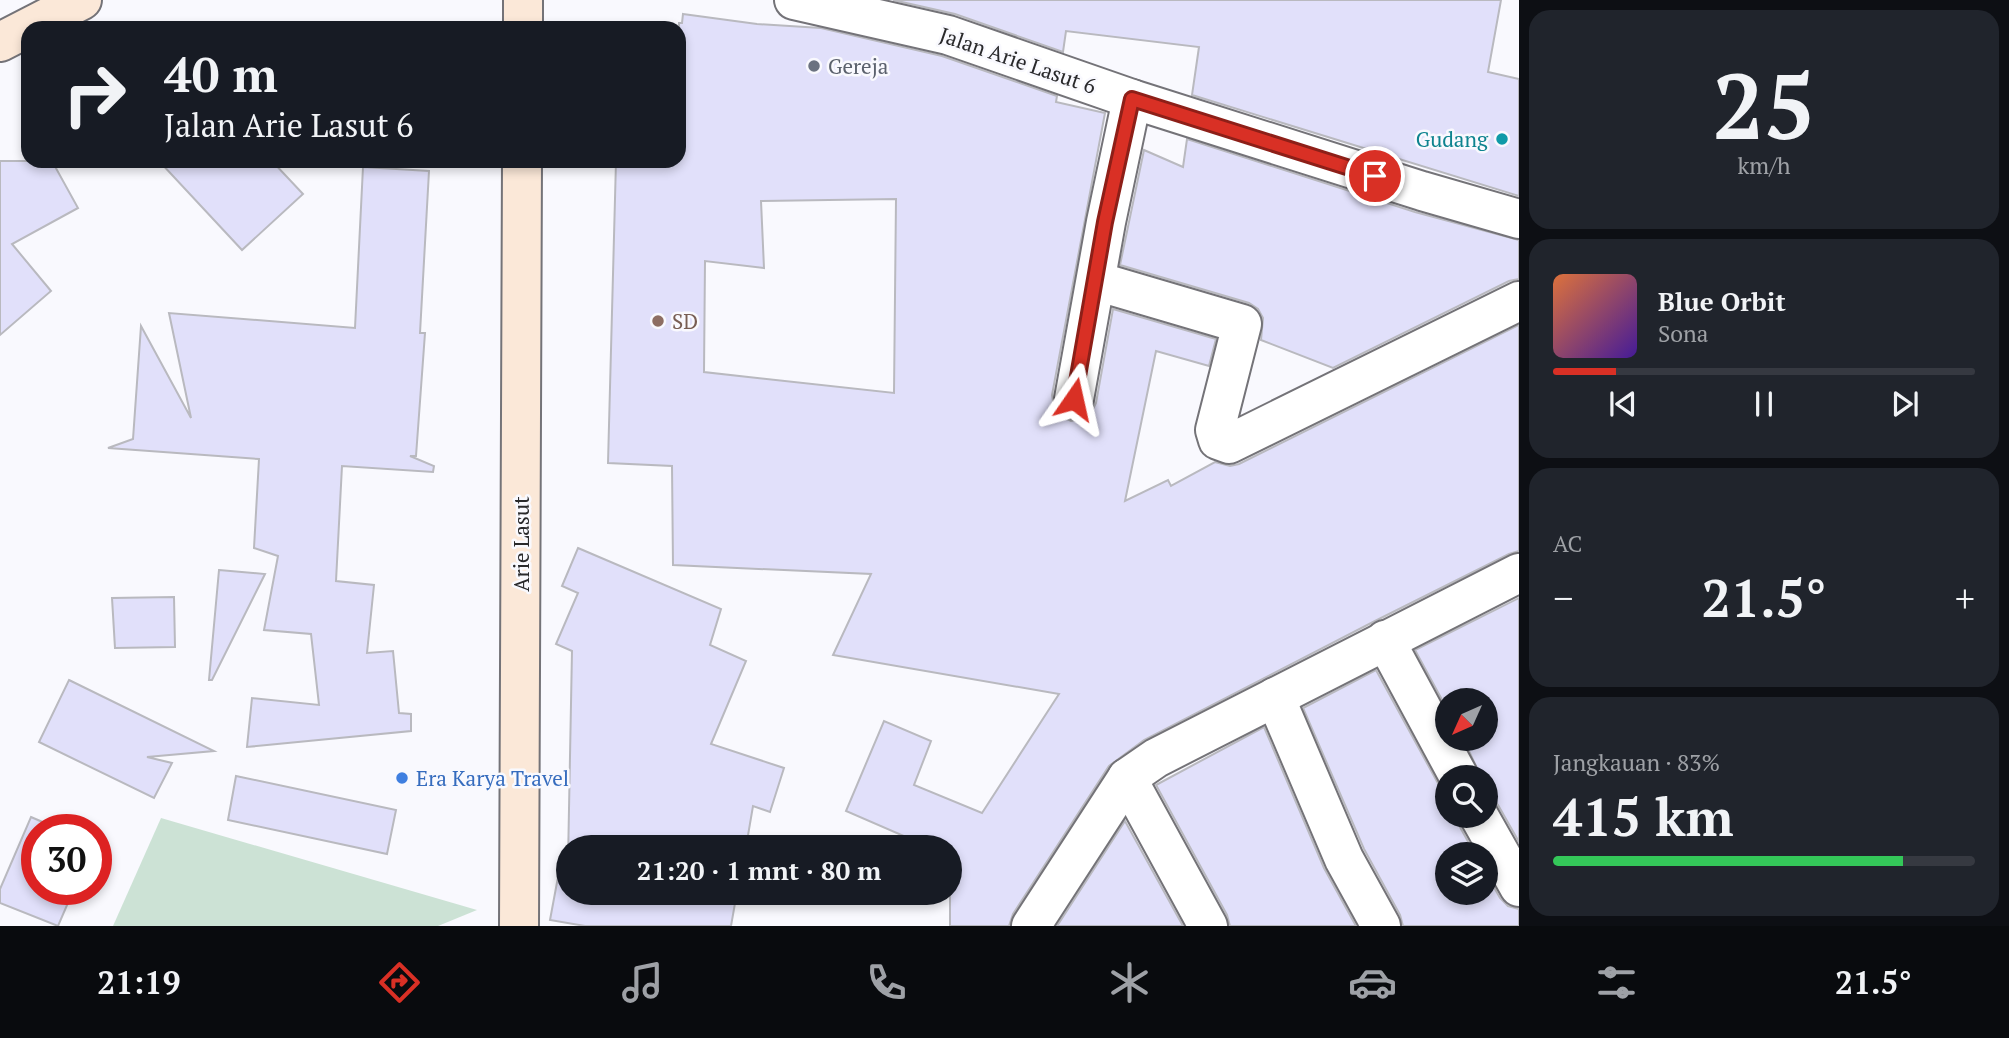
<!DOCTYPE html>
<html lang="id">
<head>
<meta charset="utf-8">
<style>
	:root { --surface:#171b24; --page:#20242c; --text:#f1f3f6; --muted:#9ea1a6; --line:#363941; --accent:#d93025 }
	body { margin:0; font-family:"PT Serif",serif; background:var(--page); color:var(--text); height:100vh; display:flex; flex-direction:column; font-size:26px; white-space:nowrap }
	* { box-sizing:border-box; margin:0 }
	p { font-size:23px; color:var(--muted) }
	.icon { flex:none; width:38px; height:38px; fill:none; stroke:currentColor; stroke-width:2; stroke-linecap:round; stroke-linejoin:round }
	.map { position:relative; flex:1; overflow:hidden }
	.panel { display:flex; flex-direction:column; gap:10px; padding:10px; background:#0d0f14; width:490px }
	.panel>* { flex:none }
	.guide { position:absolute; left:21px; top:21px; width:665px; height:147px; border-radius:21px; box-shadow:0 4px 10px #0003; background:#171b24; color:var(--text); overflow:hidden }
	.needle { width:46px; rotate:225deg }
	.fabs { position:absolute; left:1435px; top:688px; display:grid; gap:14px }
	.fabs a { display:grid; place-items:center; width:63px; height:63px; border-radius:50%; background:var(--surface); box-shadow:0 4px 10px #0003; font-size:35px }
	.speed { position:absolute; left:21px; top:814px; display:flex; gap:14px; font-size:35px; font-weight:700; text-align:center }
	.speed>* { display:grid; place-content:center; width:91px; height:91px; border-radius:50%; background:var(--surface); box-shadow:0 4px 10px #0003; line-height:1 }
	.speed .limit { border:10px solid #d22; background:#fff; color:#111 }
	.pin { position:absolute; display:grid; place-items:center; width:60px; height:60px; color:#fff; margin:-30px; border:4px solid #fff; border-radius:50%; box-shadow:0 2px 7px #0007 }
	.me { position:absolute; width:77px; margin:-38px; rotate:11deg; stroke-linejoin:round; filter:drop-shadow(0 0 5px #0008) }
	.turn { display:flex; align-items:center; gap:24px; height:147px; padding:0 28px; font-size:32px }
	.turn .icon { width:91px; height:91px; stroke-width:2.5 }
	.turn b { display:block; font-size:49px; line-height:60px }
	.big { font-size:52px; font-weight:700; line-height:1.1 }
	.panel .card { flex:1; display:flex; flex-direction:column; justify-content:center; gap:10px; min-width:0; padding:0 24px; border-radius:21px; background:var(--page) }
	.panel .dial { align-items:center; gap:0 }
	.dial b { font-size:91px; line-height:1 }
	.song { display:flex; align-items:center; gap:21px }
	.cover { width:84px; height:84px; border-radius:10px; background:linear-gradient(135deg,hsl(20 70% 55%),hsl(260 70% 35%)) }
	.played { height:7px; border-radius:4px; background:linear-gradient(90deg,var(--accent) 15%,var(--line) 15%) }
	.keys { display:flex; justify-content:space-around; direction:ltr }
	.heat { display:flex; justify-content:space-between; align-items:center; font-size:38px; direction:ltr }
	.charge { height:10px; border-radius:5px; background:linear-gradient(90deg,#34c759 83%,var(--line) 0) }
	.trip { position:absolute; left:556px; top:835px; width:406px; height:70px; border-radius:35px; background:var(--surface); box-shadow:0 4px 10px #0003; font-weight:700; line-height:70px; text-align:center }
	.menu { display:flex; height:112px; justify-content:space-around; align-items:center; background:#090b0e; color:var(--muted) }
	.menu .icon { width:49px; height:49px }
	.menu .on { color:var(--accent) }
	.menu b { font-size:32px; color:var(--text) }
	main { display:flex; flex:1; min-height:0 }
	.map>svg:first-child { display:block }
	.green { fill:#cce2d5 }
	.building { fill:#e1e0fa; stroke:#b9b9bf; stroke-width:2; fill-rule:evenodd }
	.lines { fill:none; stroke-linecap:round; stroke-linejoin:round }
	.street-casing { stroke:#747378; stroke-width:42 }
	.secondary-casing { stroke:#747378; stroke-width:42 }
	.street { stroke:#fff; stroke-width:38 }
	.secondary { stroke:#fbe8d8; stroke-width:38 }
	.route-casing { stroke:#8d1f18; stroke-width:18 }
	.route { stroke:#d93025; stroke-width:12 }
	.worship-dot { fill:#6b7280; stroke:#f9f9fe; stroke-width:2.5 }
	.culture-dot { fill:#0f9aa8; stroke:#f9f9fe; stroke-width:2.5 }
	.education-dot { fill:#8d6e63; stroke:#f9f9fe; stroke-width:2.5 }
	.shop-dot { fill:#3f7fe0; stroke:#f9f9fe; stroke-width:2.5 }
	.labels { text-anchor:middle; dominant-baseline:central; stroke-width:5; stroke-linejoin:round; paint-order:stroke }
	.street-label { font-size:21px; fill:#29292b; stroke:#f9f9fe }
	.worship-label { font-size:21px; fill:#5b616d; stroke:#f9f9fe; text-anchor:start }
	.culture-label { font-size:21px; fill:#0d838f; stroke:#f9f9fe; text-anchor:end }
	.education-label { font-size:21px; fill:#785e54; stroke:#f9f9fe; text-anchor:start }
	.shop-label { font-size:21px; fill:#366cbe; stroke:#f9f9fe; text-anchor:start }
</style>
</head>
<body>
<main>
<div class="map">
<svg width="1519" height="926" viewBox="0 0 1519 926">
	<rect width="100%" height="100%" fill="#f9f9fe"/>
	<!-- green -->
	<polygon class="green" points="161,818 477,910 438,926 113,926"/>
	<!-- building -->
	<g class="building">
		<polygon points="893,0 1501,0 1488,72 1519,79 1519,196 1192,95 1199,47 1066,31 1063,52 955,14"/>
		<path d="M683,14l74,10 64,4 121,28 115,40 -1,6 49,11 -53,282 2,12 6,9 11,5 11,-2 9,-6 5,-10 17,-94 103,30 -7,27 -53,-15 -31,150 43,-21 3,6 44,-24 15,4 9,-2 280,-139v226l-10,3 -134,67 -231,119 -35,26 -96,148 -4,12h-59v-79h-21l-83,-36 38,-90 47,20 -17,44 68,28 77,-119 -226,-39 38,-81 -198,-9 -1,-99 -64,-3 8,-302h63v-138h3zM896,199l-2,194 -190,-21 1,-111 59,7 -3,-67z"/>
		<polygon points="1187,139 1415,212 1519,240 1519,279 1509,281 1333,368 1261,340 1263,318 1258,309 1249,303 1120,265 1144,150 1183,167"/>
		<polygon points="0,161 52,161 78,208 12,244 51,291 0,335"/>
		<polygon points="159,161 272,161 303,194 242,250"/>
		<polygon points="363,167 429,171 420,333 425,333 416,456 410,456 434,466 433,472 342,466 336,581 374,585 367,653 393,651 399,713 411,714 411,731 247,747 252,698 319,705 311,634 264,630 278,556 254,548 259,459 108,448 133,439 141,326 191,418 169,313 355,328"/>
		<polygon points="578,548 721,609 710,645 746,661 711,744 784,768 770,812 753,806 746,847 569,847 569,892 737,892 731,926 585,926 550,920 561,861 568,862 572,651 556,644 578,593 562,586"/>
		<polygon points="219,570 265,574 212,680 209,680"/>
		<polygon points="174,597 175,647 115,648 112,598"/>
		<polygon points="1519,598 1519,842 1498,805 1486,796 1486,777 1481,777 1463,738 1486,738 1486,700 1447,700 1447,709 1415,650"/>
		<polygon points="1376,670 1440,787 1447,795 1447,816 1457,816 1460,827 1475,854 1447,854 1447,892 1486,892 1486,873 1500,898 1508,906 1519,909 1519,926 1403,926 1400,915 1364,849 1303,708"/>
		<polygon points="69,680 214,751 147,757 172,763 154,798 39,742"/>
		<polygon points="1264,727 1324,868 1356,926 1230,926 1227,915 1156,785"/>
		<polygon points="236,776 396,810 387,854 228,820"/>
		<polygon points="31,817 61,830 37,830 37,889 74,889 58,926 0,903 0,889"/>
		<polygon points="1125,821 1183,926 1057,926"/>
	</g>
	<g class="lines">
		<defs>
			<g id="street">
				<polyline points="794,0 948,35 1132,99 1422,191 1519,219"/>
				<polyline points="1096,281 1242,324 1215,430 1218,440 1229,444 1519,301"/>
				<polyline points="1074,399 1106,222 1132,99"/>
				<polyline points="1385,640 1459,777"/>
				<polyline points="1275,697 1344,859 1381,926"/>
				<polyline points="1127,778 1208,926"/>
				<polyline points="1479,816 1519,887"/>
				<polyline points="1031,926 1127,778 1156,758 1519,573"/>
			</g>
			<g id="secondary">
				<polyline points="523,28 523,0"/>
				<polyline points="0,42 82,0"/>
				<polyline points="519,926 522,161"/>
			</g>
		</defs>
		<!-- street casing -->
		<use href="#street" class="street-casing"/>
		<!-- secondary casing -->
		<use href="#secondary" class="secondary-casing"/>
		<!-- street -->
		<use href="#street" class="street"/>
		<!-- secondary -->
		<use href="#secondary" class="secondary"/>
	</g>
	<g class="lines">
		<defs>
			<polyline id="route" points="1074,399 1105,222 1132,99 1375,176"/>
		</defs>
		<!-- route casing -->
		<use href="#route" class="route-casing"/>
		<!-- route -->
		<use href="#route" class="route"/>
	</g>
	<!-- markers -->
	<circle class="worship-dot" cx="814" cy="66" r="7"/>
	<circle class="culture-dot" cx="1502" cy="139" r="7"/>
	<circle class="education-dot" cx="658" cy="321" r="7"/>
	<circle class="shop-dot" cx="402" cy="778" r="7"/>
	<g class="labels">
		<!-- street labels -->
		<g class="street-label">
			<text transform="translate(1018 60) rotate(19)">Jalan Arie Lasut 6</text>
			<text transform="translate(521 544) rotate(-90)">Arie Lasut</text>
		</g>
		<!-- worship labels -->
		<g class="worship-label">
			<text x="828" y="66">Gereja</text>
		</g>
		<!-- culture labels -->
		<g class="culture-label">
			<text x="1488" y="139">Gudang</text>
		</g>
		<!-- education labels -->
		<g class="education-label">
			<text x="672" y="321">SD</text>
		</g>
		<!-- shop labels -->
		<g class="shop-label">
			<text x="416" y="778">Era Karya Travel</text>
		</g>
	</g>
</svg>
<div class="fabs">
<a><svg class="needle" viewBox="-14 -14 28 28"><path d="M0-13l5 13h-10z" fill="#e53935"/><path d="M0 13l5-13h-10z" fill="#9ea1a6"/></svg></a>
<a><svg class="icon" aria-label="search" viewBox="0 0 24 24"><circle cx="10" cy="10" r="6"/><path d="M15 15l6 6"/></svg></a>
<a><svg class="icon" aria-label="layers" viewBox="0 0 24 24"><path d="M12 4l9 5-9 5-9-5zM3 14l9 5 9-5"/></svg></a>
</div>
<div class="speed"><div class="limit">30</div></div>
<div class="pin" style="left:1375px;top:176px;background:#d93025"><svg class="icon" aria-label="arrive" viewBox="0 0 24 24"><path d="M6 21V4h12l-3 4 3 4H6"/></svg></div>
<svg class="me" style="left:1074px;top:399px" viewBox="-20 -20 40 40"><path d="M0-17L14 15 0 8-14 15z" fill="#d93025" stroke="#fff" stroke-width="4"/></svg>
<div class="trip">21:20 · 1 mnt · 80 m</div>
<div class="guide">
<div class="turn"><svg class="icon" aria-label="right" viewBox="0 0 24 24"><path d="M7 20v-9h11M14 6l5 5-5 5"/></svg><div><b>40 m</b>Jalan Arie Lasut 6</div></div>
</div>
</div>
<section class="panel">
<div class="card dial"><b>25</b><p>km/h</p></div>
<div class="card">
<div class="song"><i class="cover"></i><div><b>Blue Orbit</b><p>Sona</p></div></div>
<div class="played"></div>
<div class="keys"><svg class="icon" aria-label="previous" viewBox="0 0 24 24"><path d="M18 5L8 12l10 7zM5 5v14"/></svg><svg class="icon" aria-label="pause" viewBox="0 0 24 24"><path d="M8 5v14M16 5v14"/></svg><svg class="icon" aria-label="next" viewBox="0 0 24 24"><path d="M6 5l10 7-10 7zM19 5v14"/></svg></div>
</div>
<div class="card"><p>AC</p>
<div class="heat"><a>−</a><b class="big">21.5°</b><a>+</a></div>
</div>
<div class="card"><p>Jangkauan · 83%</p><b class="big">415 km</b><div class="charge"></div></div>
</section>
</main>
<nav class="menu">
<b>21:19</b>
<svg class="icon on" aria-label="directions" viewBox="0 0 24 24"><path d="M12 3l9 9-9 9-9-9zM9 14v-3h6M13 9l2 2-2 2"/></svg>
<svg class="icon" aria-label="music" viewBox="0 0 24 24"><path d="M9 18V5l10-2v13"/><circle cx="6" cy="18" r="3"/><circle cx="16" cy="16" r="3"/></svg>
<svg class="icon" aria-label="phone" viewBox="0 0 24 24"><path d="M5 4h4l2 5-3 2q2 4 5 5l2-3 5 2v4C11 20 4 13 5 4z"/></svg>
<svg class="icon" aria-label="climate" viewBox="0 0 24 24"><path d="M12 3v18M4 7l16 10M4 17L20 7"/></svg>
<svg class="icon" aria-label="car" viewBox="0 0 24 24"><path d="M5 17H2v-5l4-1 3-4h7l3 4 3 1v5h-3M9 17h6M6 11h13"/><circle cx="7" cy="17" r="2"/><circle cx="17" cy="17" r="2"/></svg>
<svg class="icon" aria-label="filters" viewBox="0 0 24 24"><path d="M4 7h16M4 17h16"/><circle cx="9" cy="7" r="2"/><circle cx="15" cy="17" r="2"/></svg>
<b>21.5°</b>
</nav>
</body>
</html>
